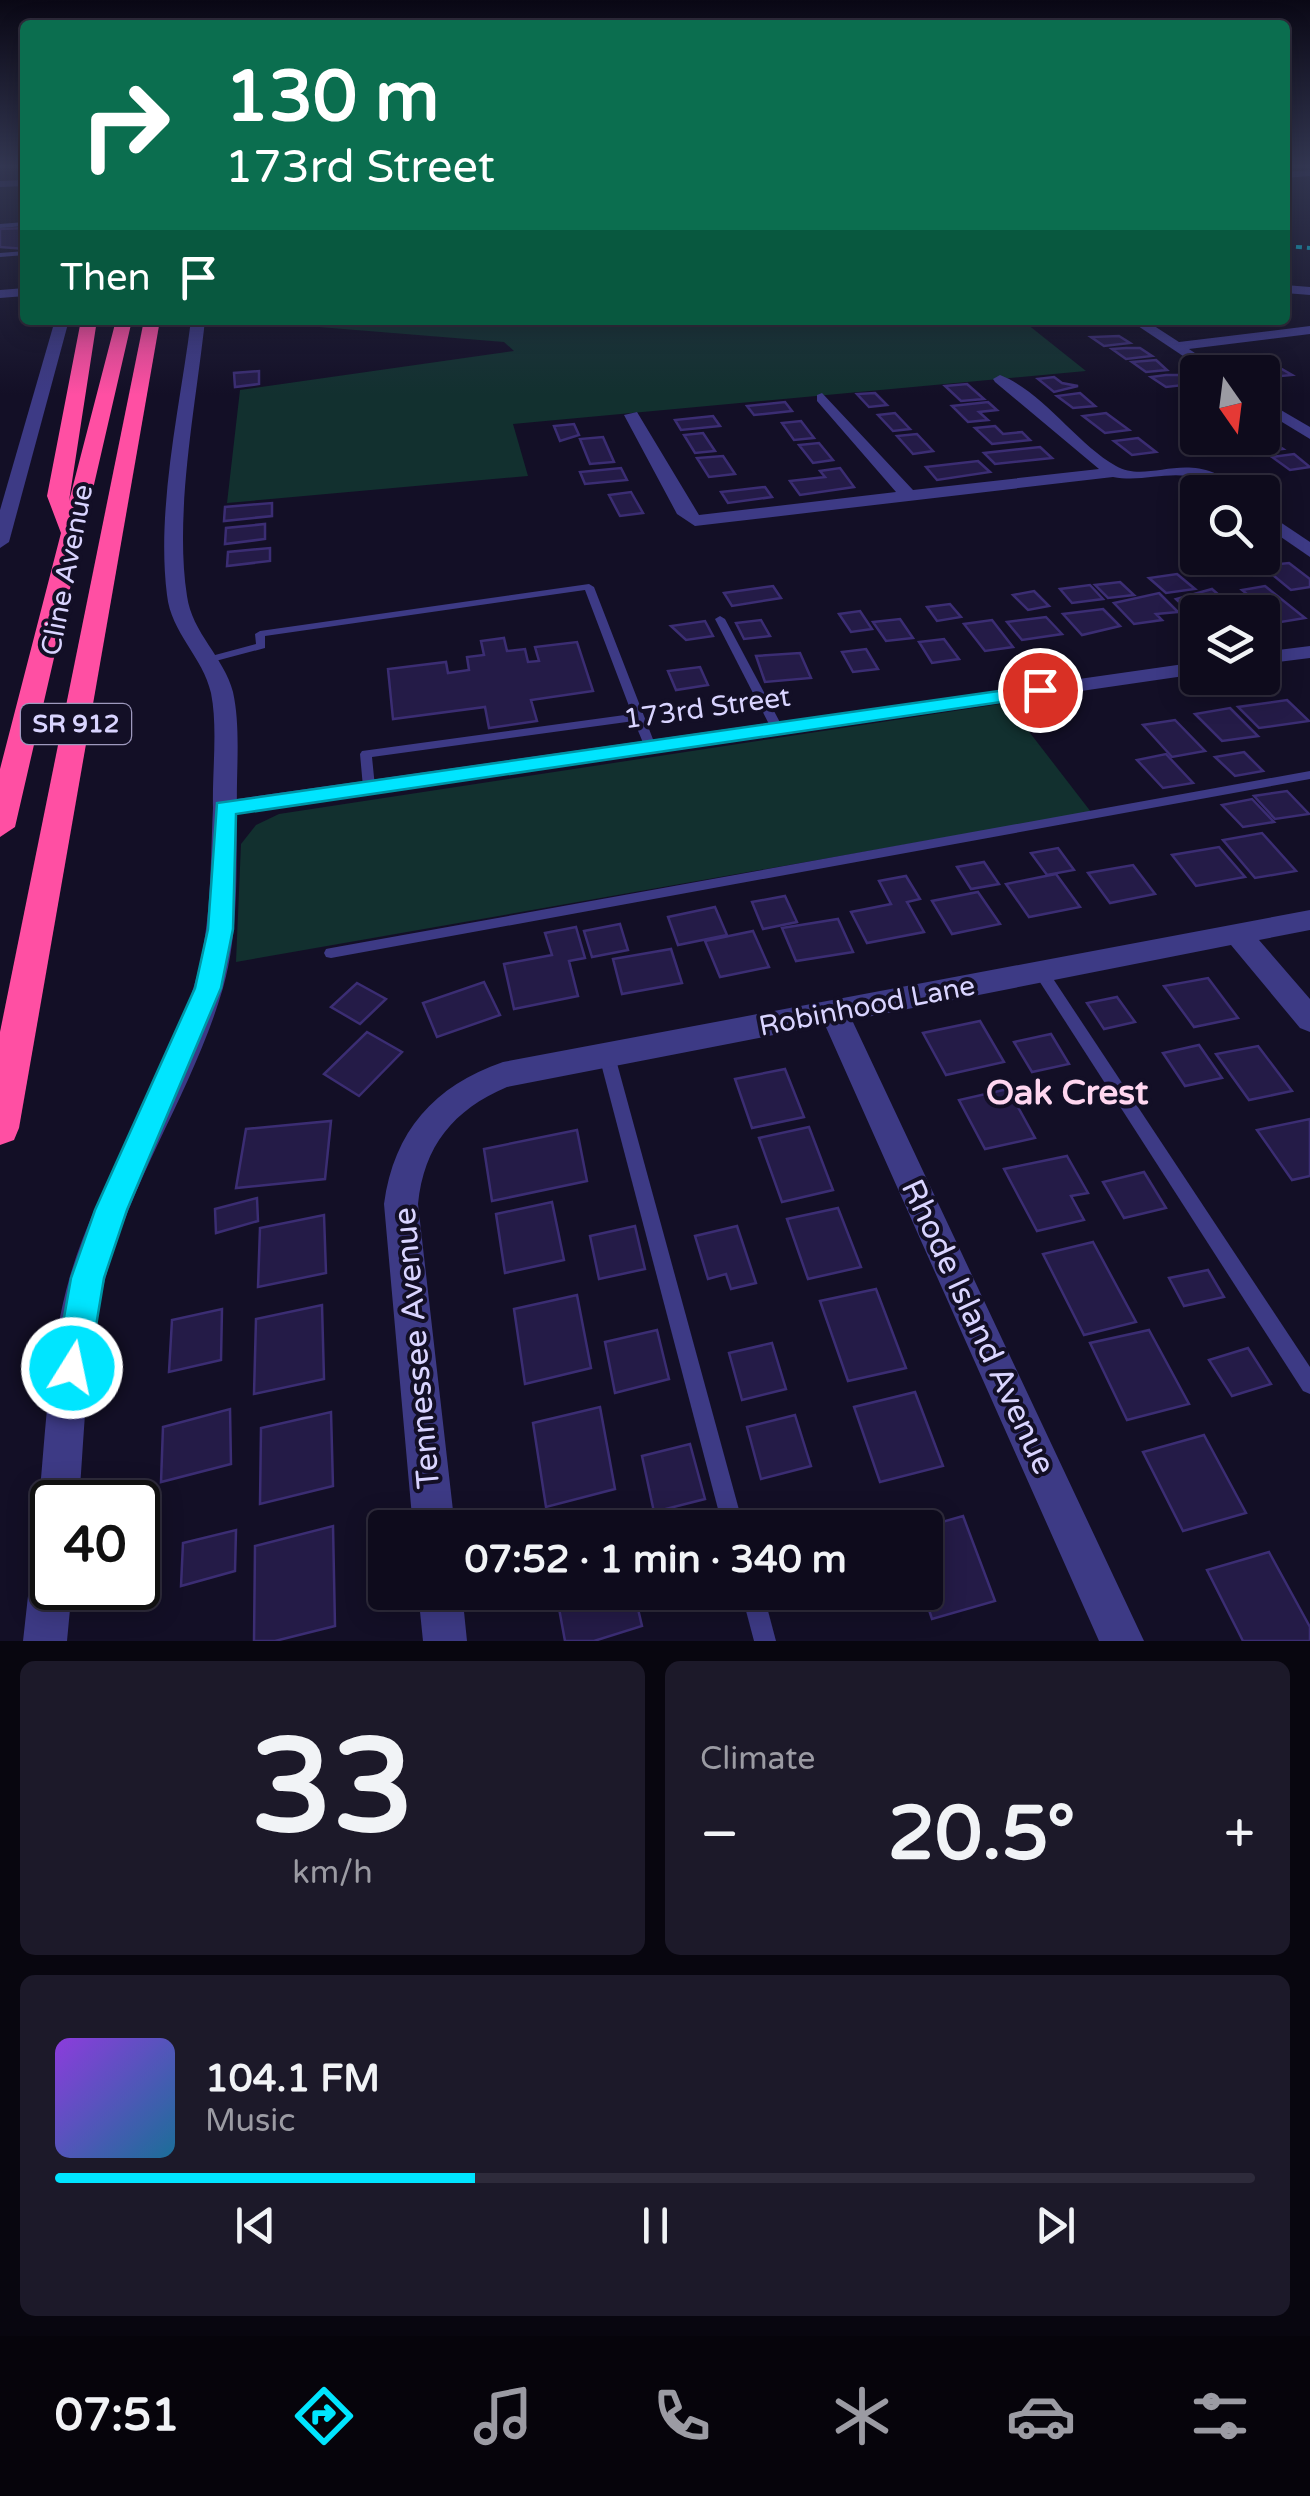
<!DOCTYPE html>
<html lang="en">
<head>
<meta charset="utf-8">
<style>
	:root { --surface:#0e0b1c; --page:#1c1929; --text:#f1f3f6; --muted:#9b9ba3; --line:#2e2b3b; --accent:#00e5ff }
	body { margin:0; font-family:"Varela Round",sans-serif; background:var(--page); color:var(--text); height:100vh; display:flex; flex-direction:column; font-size:38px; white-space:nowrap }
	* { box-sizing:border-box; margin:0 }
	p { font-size:32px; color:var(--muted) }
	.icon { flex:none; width:55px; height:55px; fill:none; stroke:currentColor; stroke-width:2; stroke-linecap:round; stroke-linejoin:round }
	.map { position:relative; height:1641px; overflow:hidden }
	.details { display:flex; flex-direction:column; gap:20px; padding:20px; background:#08060f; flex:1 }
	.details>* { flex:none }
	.hud { position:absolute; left:20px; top:20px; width:1270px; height:305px; border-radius:10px; box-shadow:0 5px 25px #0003,0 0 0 2px var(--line); background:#0b6e4f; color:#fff; overflow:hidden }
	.needle { width:65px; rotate:166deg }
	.fabs { position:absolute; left:1180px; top:355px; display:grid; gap:20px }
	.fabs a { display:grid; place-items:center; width:100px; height:100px; border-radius:10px; background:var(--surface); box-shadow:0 5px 25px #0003,0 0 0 2px var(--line); font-size:50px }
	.speed { position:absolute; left:30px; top:1480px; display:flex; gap:20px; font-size:50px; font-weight:700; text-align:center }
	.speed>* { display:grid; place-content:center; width:130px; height:130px; border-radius:50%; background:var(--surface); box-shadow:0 5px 25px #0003,0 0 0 2px var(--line); line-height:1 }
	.speed .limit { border:5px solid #111; border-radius:15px; background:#fff; color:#111 }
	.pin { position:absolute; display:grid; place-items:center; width:85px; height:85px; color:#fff; margin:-42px; border:5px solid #fff; border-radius:50%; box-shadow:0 2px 10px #0007 }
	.me { position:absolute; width:110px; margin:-55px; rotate:10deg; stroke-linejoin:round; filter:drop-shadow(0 0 8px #0008) }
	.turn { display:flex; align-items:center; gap:35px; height:210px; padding:0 40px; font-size:45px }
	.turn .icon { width:130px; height:130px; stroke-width:2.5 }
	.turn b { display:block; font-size:70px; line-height:85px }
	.then { display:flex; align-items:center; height:95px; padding:0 40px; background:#0003; gap:20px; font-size:38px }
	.big { font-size:75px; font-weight:800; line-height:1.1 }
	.details .tile { flex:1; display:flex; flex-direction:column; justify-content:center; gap:15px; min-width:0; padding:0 35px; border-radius:15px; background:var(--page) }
	.details .dial { align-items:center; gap:0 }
	.dial b { font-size:130px; line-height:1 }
	.song { display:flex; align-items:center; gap:30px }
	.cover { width:120px; height:120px; border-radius:15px; background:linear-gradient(135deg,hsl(270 70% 55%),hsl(200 70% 35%)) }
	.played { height:10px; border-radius:5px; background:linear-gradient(90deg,var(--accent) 35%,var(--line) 35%) }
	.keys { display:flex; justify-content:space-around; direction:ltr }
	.heat { display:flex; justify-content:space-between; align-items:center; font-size:55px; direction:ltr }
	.details .tiles { flex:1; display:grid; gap:20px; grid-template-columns:1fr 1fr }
	.tile:last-child { grid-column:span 2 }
	.trip { position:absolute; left:368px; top:1510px; width:575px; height:100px; border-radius:10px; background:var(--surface); box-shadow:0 5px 25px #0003,0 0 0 2px var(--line); font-weight:800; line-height:100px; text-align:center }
	.tabs { display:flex; height:160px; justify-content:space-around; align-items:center; background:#06040b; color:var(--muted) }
	.tabs .icon { width:70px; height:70px }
	.tabs .selected { color:var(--accent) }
	.tabs b { font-size:45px; color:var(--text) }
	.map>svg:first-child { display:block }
	.green { fill:#12302f }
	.building { fill:#241b47; stroke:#3b2d73; stroke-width:2.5 }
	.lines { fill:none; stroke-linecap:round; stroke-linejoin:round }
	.service { fill:#3d3a85; fill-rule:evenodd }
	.minor { fill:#3d3a85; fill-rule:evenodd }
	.tertiary { fill:#3d3a85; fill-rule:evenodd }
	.motorway { fill:#ff4fa3; fill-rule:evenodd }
	.rail { stroke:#00e5ff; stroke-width:4; stroke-dasharray:6 5; stroke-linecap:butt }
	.route { fill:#00e5ff; stroke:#0095a6; stroke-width:2.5 }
	.labels { text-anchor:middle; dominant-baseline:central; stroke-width:8; stroke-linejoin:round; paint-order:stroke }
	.shield { fill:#130f26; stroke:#9e99be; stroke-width:2.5 }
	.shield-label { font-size:25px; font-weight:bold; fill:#d9d4ff }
	.street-label { font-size:28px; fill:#d9d4ff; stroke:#130f26 }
	.near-street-label { font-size:32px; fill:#d9d4ff; stroke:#130f26 }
	.near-neighbourhood-label { font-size:35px; font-weight:bold; fill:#ffd6f0; stroke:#130f26 }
</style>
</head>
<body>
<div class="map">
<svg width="1310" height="1641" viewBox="0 0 1310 1641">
	<rect width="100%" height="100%" fill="#130f26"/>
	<!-- green -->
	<g class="green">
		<polygon points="232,320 1022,320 1086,371 513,424 528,476 227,503 240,390 514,351 504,342"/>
		<polygon points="1007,703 1091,812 236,962 241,844 256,825 279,814"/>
	</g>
	<!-- building -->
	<g class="building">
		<polygon points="25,228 25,249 0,247 0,229"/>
		<polygon points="1119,336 1130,343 1104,346 1091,337"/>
		<polygon points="1126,348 1140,348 1152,356 1126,359 1112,349"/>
		<polygon points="1156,360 1167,370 1146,372 1132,362"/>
		<polygon points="1273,364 1292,375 1271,377 1251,366"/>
		<polygon points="259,371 259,384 235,387 234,373"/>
		<polygon points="1166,375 1179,375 1193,384 1166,387 1151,377"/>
		<polygon points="1054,377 1062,383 1078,386 1054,392 1038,379"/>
		<polygon points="967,384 984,399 961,401 945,386"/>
		<polygon points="875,393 887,405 869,407 857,394"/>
		<polygon points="1080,393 1095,406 1073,408 1057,396"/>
		<polygon points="785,402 792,411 754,415 747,406"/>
		<polygon points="988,402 997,410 979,412 988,420 968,422 952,406"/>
		<polygon points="895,413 910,429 893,431 878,415"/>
		<polygon points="1106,413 1129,430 1105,433 1083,416"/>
		<polygon points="713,416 720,426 681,430 675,420"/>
		<polygon points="801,421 814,438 794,440 782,423"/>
		<polygon points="574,424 579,435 560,441 554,426"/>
		<polygon points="995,426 1003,434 1022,432 1030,440 992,444 975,428"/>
		<polygon points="703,433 715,451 695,453 684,435"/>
		<polygon points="917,434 933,451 913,454 897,436"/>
		<polygon points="1263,436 1283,449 1257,452 1237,439"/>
		<polygon points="603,437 614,462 590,464 580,439"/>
		<polygon points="1138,438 1156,452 1132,455 1114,441"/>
		<polygon points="819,443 833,460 813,463 799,445"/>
		<polygon points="1040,447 1052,458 995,464 984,453"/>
		<polygon points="1294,454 1310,467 1290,470 1272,457"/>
		<polygon points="723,456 735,474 709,477 697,458"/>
		<polygon points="978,461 990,472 937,480 926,467"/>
		<polygon points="621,468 627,480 585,484 580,472"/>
		<polygon points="840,468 854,487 800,495 790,481 825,477 820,471"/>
		<polygon points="765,487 772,497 728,503 721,492"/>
		<polygon points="631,492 643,513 620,516 609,495"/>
		<polygon points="272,503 272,516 224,521 225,507"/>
		<polygon points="265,524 265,539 225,544 226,528"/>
		<polygon points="270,548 270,561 227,566 228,552"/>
		<polygon points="1289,563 1310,579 1310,587 1291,590 1262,566"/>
		<polygon points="1177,574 1195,589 1166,593 1149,578"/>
		<polygon points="1120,582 1134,595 1108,598 1095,585"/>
		<polygon points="1090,585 1103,599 1072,603 1060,589"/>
		<polygon points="773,586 781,598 732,606 724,593"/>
		<polygon points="1265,586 1305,618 1281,622 1242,590"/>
		<polygon points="1212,589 1236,610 1194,616 1176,599"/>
		<polygon points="1034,591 1049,606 1028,610 1013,595"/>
		<polygon points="1159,593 1178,612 1156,614 1162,620 1134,624 1114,603"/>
		<polygon points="950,604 961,617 937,621 927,607"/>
		<polygon points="1103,609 1120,626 1082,635 1063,614"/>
		<polygon points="860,611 872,629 851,632 839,614"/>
		<polygon points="1046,617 1062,634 1022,640 1007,622"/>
		<polygon points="900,619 913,638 886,641 873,622"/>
		<polygon points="761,620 770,636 744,639 736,623"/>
		<polygon points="992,620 1013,647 985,651 964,624"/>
		<polygon points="705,621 713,636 686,640 671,626"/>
		<polygon points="504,638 507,651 525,649 528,662 539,661 535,647 577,642 593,691 531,700 537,721 489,728 485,707 393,719 388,669 446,662 448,673 469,670 467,657 484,655 481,641"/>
		<polygon points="944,639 959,659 932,663 919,642"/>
		<polygon points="866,649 878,669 853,672 842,652"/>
		<polygon points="800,653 811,678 765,682 756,656"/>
		<polygon points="700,667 708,685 676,690 668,671"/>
		<polygon points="1287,700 1309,721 1259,728 1238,707"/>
		<polygon points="1230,708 1258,736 1222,741 1195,714"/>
		<polygon points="1175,720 1205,751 1172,757 1143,725"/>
		<polygon points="1244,752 1263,771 1235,776 1215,757"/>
		<polygon points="1166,754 1193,783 1163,788 1137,760"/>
		<polygon points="1287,791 1309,814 1275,819 1254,796"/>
		<polygon points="1252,799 1274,822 1243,827 1222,805"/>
		<polygon points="1262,833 1296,871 1255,878 1223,840"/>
		<polygon points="1219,847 1245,877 1196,886 1172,855"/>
		<polygon points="1058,848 1074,870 1047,875 1031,853"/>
		<polygon points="984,862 999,884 971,889 957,867"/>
		<polygon points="1133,865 1155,894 1110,903 1088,873"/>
		<polygon points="1056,874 1080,907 1029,917 1006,884"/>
		<polygon points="906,876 920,899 907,902 924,932 867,943 851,912 891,904 879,881"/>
		<polygon points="978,892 1000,924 952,934 932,901"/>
		<polygon points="785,896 797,922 763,929 752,902"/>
		<polygon points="715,907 727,935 678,945 668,917"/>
		<polygon points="838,919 853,952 796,961 782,928"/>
		<polygon points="620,924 628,950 592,957 584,931"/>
		<polygon points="576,927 585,958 569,961 578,996 514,1009 504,964 552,955 545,933"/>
		<polygon points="753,931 769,967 720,977 705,941"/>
		<polygon points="671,949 682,983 622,994 613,959"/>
		<polygon points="1208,978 1238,1018 1194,1027 1164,986"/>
		<polygon points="484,982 500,1015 437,1037 423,1003"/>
		<polygon points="357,983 386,999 360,1024 331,1007"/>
		<polygon points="1117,997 1135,1022 1104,1029 1087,1003"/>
		<polygon points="980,1021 1004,1062 946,1075 923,1033"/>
		<polygon points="367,1032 402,1052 359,1096 324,1074"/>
		<polygon points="1051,1034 1069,1064 1032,1072 1014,1042"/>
		<polygon points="1199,1045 1222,1078 1185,1086 1163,1053"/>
		<polygon points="1258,1046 1292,1091 1249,1100 1216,1054"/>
		<polygon points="785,1069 804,1117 752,1128 735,1079"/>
		<polygon points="1008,1089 1035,1138 985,1149 959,1100"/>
		<polygon points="1310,1119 1310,1176 1292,1180 1257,1130"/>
		<polygon points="331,1121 325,1179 236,1188 246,1129"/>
		<polygon points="809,1127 833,1190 782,1202 759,1138"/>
		<polygon points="577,1130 587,1181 492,1201 484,1149"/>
		<polygon points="1067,1156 1088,1193 1071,1196 1084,1220 1037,1231 1004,1169"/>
		<polygon points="1144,1172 1166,1208 1124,1218 1103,1182"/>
		<polygon points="257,1198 258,1221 216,1233 215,1209"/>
		<polygon points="552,1202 564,1260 505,1273 496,1214"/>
		<polygon points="838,1208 861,1267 808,1279 787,1219"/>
		<polygon points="324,1215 326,1273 258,1287 260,1228"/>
		<polygon points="635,1226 645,1269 599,1279 590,1236"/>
		<polygon points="737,1226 756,1283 731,1289 726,1274 708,1279 695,1236"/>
		<polygon points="1093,1242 1136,1322 1084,1335 1043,1254"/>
		<polygon points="1208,1270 1224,1297 1184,1306 1169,1278"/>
		<polygon points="876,1289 906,1368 848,1381 820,1301"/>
		<polygon points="577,1295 591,1368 525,1384 514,1309"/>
		<polygon points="322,1305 324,1379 254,1394 256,1319"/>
		<polygon points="222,1309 221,1360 169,1372 172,1320"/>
		<polygon points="657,1330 669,1379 615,1393 605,1342"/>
		<polygon points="1149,1330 1189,1404 1127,1420 1090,1343"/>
		<polygon points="772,1343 786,1389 742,1400 729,1353"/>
		<polygon points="1248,1348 1271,1384 1232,1396 1209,1360"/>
		<polygon points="915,1392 943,1466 880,1482 854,1407"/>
		<polygon points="600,1407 615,1489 546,1507 533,1423"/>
		<polygon points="230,1409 231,1464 161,1482 163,1427"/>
		<polygon points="331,1412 333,1486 260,1504 261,1428"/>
		<polygon points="795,1415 811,1466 761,1479 747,1427"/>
		<polygon points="1204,1435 1246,1513 1183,1531 1143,1452"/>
		<polygon points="690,1444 705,1499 654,1512 642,1456"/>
		<polygon points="963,1516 995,1601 932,1619 923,1592 925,1528 921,1528"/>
		<polygon points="333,1526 335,1626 275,1641 254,1641 255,1546"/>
		<polygon points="236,1530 235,1571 181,1586 183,1543"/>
		<polygon points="1269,1552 1310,1627 1310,1641 1243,1641 1207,1570"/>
		<polygon points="556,1592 634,1592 642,1626 594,1641 565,1641"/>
	</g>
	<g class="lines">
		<!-- service -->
		<g class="service">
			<polygon points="25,222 25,226 0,228 0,224"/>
			<polygon points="25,251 25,255 0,257 0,253"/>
			<polygon points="589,584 594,587 656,747 654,750 646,750 634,721 372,757 375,787 369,791 363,787 360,754 362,751 632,714 585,590 265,636 265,648 208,663 203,660 204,658 256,644 255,634 260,631"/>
			<polygon points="720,616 725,619 783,728 781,730 773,730 771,728 715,619"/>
			<polygon points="1310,771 1310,779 331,958 326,957 324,953 326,949 331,948"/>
			<polygon points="1041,967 1046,968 1310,1367 1310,1394 1303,1391 1036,976 1034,972 1036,968"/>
			<polygon points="607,1050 612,1052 615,1056 744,1528 723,1528 599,1056 602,1052"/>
			<polygon points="741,1592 763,1592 776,1641 754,1641"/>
		</g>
		<!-- minor -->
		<g class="minor">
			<polygon points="1310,170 1310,176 1285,178 1285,172"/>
			<polygon points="25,180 25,186 0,187 0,181"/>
			<polygon points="1285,285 1310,287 1310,295 1285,293"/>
			<polygon points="25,288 25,296 0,298 0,290"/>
			<polygon points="55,320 69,320 9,542 0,548 0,510"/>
			<path d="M191,320h14c-9,85 -31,193 -18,276 5,37 37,61 46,96 8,36 3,80 4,116l-12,8 -12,-8c-1,-36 5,-80 -2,-115 -8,-36 -40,-60 -44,-98 -11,-87 13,-188 24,-275z"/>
			<polygon points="1129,320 1145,320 1179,342 1310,326 1310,334 1189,349 1223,372 1207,372"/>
			<path d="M1000,375c42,16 76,68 116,91 35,20 77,-23 125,26 -22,1 -33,-13 -54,-16 -25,-3 -48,6 -74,1l-418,49 -18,-12 -53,-99 13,-3 62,103 197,-23 -79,-91v-6l5,-2 91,97 186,-21 -104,-87 -2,-3z"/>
			<polygon points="1262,399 1310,427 1310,439 1262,410"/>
			<polygon points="1262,510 1310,542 1310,557 1262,524"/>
			<path d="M1310,910v20l-51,10 51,59v33l-10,-4 -69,-83 -379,75 292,621h-45l-274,-616 -318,62c-54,23 -83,59 -89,117l37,324h-42l-29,-324c10,-73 50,-118 119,-142z"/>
			<polygon points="418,1592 462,1592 467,1641 423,1641"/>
		</g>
		<!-- tertiary -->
		<g class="tertiary">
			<polygon points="1310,646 1310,658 1262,664 1262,652"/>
			<path d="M1198,662v12l-961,140c-1,58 2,118 -14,174 -29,100 -90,187 -117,288 -20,73 -21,151 -27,226h-27v18l-7,-4 -6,-14c7,-75 10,-153 31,-226 30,-100 92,-187 123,-287 19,-58 17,-121 20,-181l3,-6z"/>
			<polygon points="52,1548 52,1588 72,1588 67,1641 23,1641 31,1569 37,1554"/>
		</g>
		<!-- motorway -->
		<g class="motorway">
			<polygon points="81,320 97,320 69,501 116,320 132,320 15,827 0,837 0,769 61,533 47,496"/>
			<polygon points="144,320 160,320 19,1128 14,1140 0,1145 0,1032"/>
		</g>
		<!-- rail -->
		<polyline class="rail" points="1285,246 1310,248"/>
	</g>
	<!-- sky -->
	<linearGradient id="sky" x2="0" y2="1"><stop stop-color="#0a0815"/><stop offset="0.42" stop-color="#333752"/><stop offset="1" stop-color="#333752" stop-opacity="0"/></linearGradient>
	<rect width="1310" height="395" fill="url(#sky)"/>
	<!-- route -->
	<polygon class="route" points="1040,685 1048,686 1048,695 236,814 233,929 221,988 127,1210 104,1278 89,1368 84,1380 72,1385 60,1380 55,1368 71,1278 95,1210 195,988 208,929 217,803"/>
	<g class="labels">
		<!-- shield labels -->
		<rect class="shield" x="21" y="704" width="110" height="40" rx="8"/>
		<g class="shield-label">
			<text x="76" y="724">SR 912</text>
		</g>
		<!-- street labels -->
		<g class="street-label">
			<text transform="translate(67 570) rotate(-79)">Cline Avenue</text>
			<text transform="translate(707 708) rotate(-8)">173rd Street</text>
			<text transform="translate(867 1006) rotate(-11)">Robinhood Lane</text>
		</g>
		<!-- near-street labels -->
		<g class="near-street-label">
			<text transform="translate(978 1327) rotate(65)">Rhode Island Avenue</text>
			<text transform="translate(417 1348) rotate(-95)">Tennessee Avenue</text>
		</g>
		<!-- near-neighbourhood labels -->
		<g class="near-neighbourhood-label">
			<text x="1067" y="1093">Oak Crest</text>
		</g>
	</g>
</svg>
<div class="fabs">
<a><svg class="needle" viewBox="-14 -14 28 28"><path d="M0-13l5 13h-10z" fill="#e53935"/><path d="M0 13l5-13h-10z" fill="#9b9ba3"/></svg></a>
<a><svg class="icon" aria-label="search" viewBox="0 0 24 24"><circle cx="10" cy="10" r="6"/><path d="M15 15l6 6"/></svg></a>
<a><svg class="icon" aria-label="layers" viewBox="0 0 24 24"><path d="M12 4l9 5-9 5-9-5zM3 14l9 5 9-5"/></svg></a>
</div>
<div class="speed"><div class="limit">40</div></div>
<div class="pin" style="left:1040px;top:690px;background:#d93025"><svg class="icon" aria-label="arrive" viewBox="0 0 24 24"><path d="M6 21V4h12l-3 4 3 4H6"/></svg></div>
<svg class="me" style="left:72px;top:1368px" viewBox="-20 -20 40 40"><circle r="17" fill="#00e5ff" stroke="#fff" stroke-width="3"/><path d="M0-11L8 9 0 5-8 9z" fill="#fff"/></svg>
<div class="trip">07:52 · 1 min · 340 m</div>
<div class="hud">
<div class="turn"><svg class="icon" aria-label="right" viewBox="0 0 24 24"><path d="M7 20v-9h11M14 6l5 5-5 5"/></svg><div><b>130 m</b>173rd Street</div></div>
<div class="then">Then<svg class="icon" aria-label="arrive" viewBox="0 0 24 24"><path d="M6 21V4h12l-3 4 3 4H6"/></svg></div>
</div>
</div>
<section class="details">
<div class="tiles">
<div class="tile dial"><b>33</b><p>km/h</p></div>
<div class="tile"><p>Climate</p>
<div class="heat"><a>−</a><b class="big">20.5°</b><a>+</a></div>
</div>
<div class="tile">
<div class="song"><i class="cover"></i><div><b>104.1 FM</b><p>Music</p></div></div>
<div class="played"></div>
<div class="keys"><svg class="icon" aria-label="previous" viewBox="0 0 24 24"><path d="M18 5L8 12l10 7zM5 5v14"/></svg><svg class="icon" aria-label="pause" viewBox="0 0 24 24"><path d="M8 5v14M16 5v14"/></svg><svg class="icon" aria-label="next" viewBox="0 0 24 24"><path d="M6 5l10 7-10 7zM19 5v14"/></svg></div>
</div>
</div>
</section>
<nav class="tabs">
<b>07:51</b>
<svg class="icon selected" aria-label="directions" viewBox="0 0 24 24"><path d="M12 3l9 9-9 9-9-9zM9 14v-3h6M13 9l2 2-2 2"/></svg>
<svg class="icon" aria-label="music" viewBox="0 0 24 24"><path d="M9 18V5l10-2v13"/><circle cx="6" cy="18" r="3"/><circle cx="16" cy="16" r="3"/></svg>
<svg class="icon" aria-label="phone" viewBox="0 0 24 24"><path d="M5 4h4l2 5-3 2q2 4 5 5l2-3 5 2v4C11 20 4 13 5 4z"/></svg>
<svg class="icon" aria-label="climate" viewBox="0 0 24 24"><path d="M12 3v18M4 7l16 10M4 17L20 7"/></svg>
<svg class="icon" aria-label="car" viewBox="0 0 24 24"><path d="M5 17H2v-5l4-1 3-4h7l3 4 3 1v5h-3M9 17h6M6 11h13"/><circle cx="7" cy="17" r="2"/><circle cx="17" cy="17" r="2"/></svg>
<svg class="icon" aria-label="filters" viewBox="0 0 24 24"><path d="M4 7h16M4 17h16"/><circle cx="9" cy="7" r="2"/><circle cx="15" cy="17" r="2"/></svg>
</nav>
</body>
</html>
